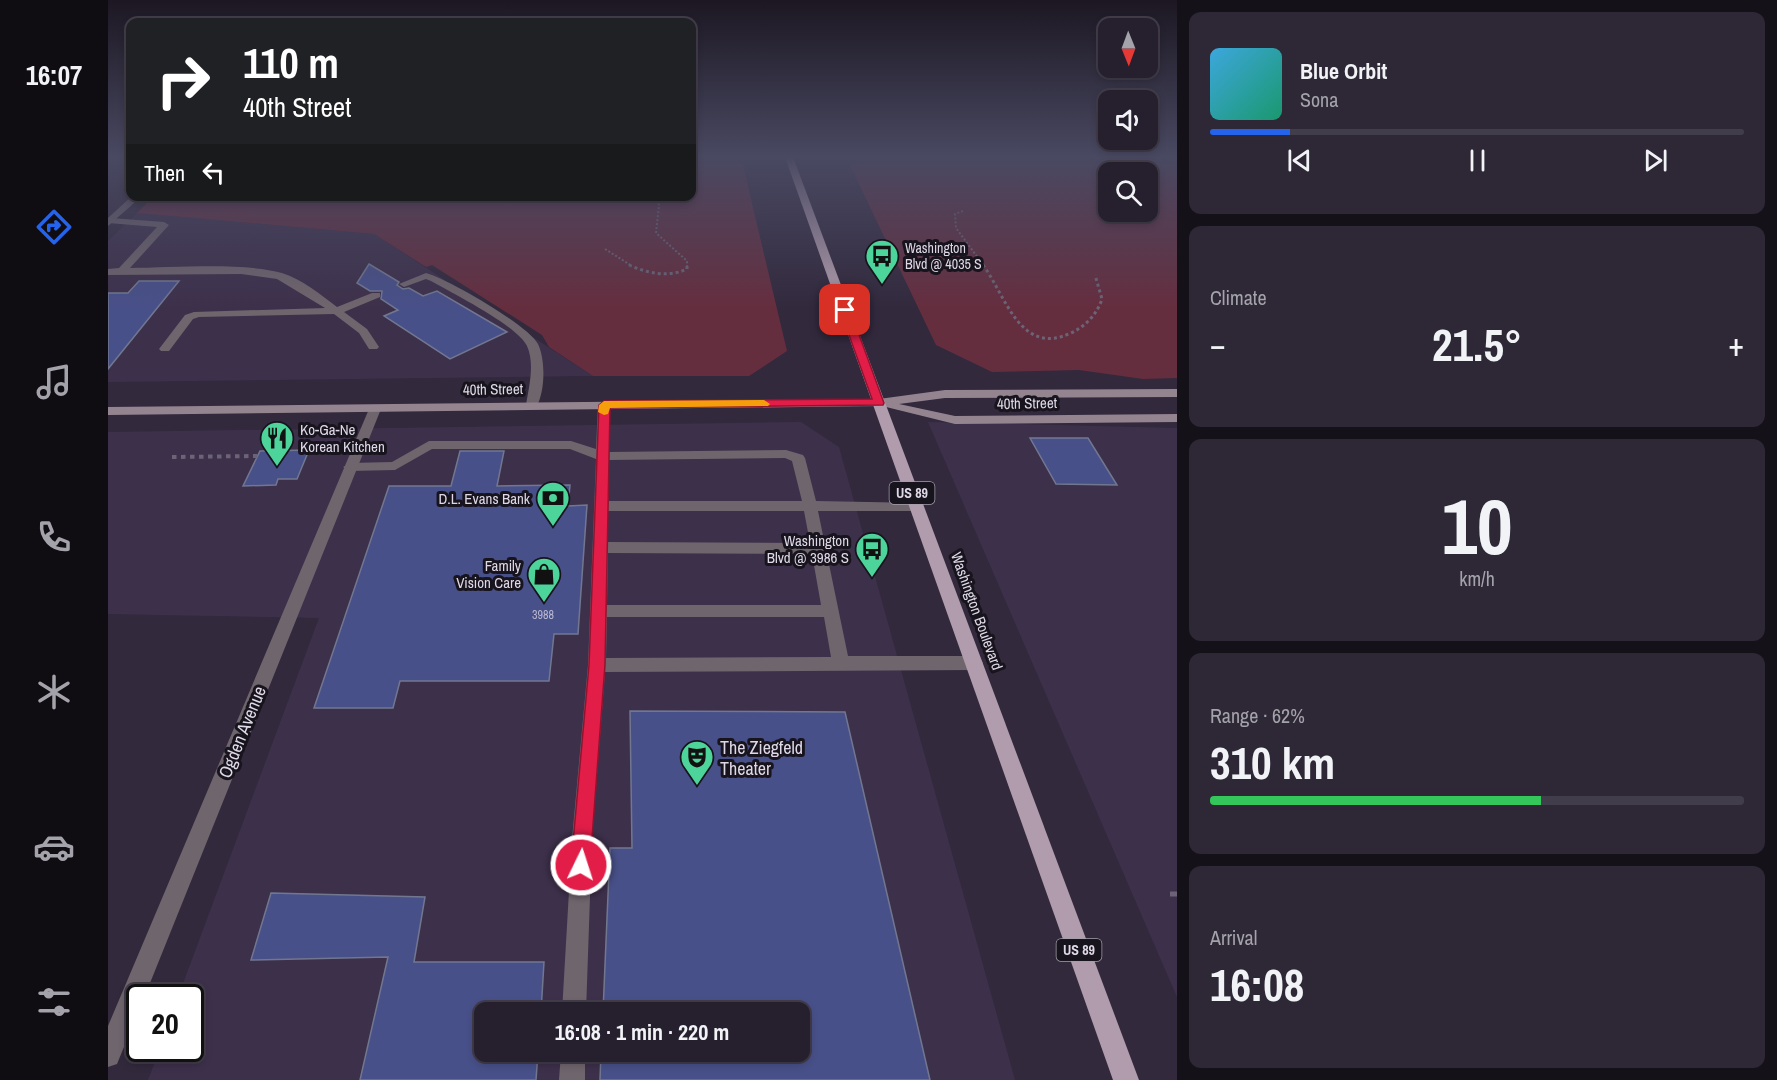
<!DOCTYPE html>
<html lang="en">
<head>
<meta charset="utf-8">
<style>
	:root { --surface:#261f2e; --page:#2e2736; --text:#f1f3f6; --muted:#a4a2aa; --line:#423d4a; --accent:#2563eb }
	body { margin:0; font-family:"Archivo Narrow",sans-serif; background:var(--page); color:var(--text); height:100vh; display:flex; flex-direction:column; font-size:22px; white-space:nowrap }
	* { box-sizing:border-box; margin:0 }
	p { font-size:20px; color:var(--muted) }
	.icon { flex:none; width:33px; height:33px; fill:none; stroke:currentColor; stroke-width:2; stroke-linecap:round; stroke-linejoin:round }
	.map { position:relative; flex:1; overflow:hidden }
	.panel { display:flex; flex-direction:column; gap:12px; padding:12px; background:#151119; width:600px }
	.panel>* { flex:none }
	.banner { position:absolute; left:18px; top:18px; width:570px; height:183px; border-radius:12px; box-shadow:0 3px 9px #0003,0 0 0 2px var(--line); background:#202124; color:#fff; overflow:hidden }
	.needle { width:39px; rotate:179deg }
	.tools { position:absolute; left:990px; top:18px; display:grid; gap:12px }
	.tools a { display:grid; place-items:center; width:60px; height:60px; border-radius:12px; background:var(--surface); box-shadow:0 3px 9px #0003,0 0 0 2px var(--line); font-size:30px }
	.speed { position:absolute; left:18px; top:984px; display:flex; gap:12px; font-size:30px; font-weight:700; text-align:center }
	.speed>* { display:grid; place-content:center; width:78px; height:78px; border-radius:50%; background:var(--surface); box-shadow:0 3px 9px #0003,0 0 0 2px var(--line); line-height:1 }
	.speed .limit { border:3px solid #111; border-radius:9px; background:#fff; color:#111 }
	.pin { position:absolute; display:grid; place-items:center; width:51px; height:51px; color:#fff; margin:-26px; border-radius:12px; box-shadow:0 3px 9px #0006 }
	.me { position:absolute; width:66px; margin:-33px; rotate:4deg; stroke-linejoin:round; filter:drop-shadow(0 0 4px #0008) }
	.turn { display:flex; align-items:center; gap:21px; height:126px; padding:0 18px; font-size:27px }
	.turn .icon { width:78px; height:78px; stroke-width:2.5 }
	.turn b { display:block; font-size:42px; line-height:51px }
	.then { display:flex; align-items:center; height:57px; padding:0 18px; background:#0003; gap:12px; font-size:22px }
	.big { font-size:45px; font-weight:700; line-height:1.1 }
	.panel .widget { flex:1; display:flex; flex-direction:column; justify-content:center; gap:9px; min-width:0; padding:0 21px; border-radius:12px; background:var(--page) }
	.panel .dial { align-items:center; gap:0 }
	.dial b { font-size:78px; line-height:1 }
	.song { display:flex; align-items:center; gap:18px }
	.cover { width:72px; height:72px; border-radius:9px; background:linear-gradient(135deg,hsl(200 70% 55%),hsl(160 70% 35%)) }
	.played { height:6px; border-radius:3px; background:linear-gradient(90deg,var(--accent) 15%,var(--line) 15%) }
	.keys { display:flex; justify-content:space-around; direction:ltr }
	.heat { display:flex; justify-content:space-between; align-items:center; font-size:33px; direction:ltr }
	.charge { height:9px; border-radius:4px; background:linear-gradient(90deg,#34c759 62%,var(--line) 0) }
	.trip { position:absolute; left:366px; top:1002px; width:336px; height:60px; border-radius:12px; background:var(--surface); box-shadow:0 3px 9px #0003,0 0 0 2px var(--line); font-weight:700; line-height:60px; text-align:center }
	main { display:flex; flex:1; min-height:0 }
	.dock { display:flex; flex-direction:column; width:108px; justify-content:space-around; align-items:center; background:#0f0c12; color:var(--muted) }
	.dock .icon { width:42px; height:42px }
	.dock .on { color:var(--accent) }
	.dock b { font-size:27px; color:var(--text) }
	.map>svg:first-child { display:block }
	.built { fill:#3d304b; fill-rule:evenodd }
	.green { fill:#652e3f; fill-rule:evenodd }
	.building { fill:#485089; stroke:#727790; stroke-width:1.5 }
	.lines { fill:none; stroke-linecap:round; stroke-linejoin:round }
	.path-far3 { stroke:#6c6476; stroke-width:2; stroke-dasharray:2 2; stroke-linecap:butt }
	.path-far2 { stroke:#6c6476; stroke-width:3; stroke-dasharray:3 3; stroke-linecap:butt }
	.path-far1 { stroke:#6c6476; stroke-width:4; stroke-dasharray:4.5 4.5; stroke-linecap:butt }
	.path { stroke:#6c6476; stroke-width:5; stroke-dasharray:7 7; stroke-linecap:butt }
	.service { fill:#6f656d; fill-rule:evenodd }
	.minor { fill:#6f656d; fill-rule:evenodd }
	.tertiary { fill:#6f656d; fill-rule:evenodd }
	.secondary { fill:#948490; fill-rule:evenodd }
	.primary { fill:#b09cac; fill-rule:evenodd }
	.route { fill:#e11d48; stroke:#92132f; stroke-width:1.5 }
	.slow { fill:#f59e0b }
	.labels { text-anchor:middle; dominant-baseline:central; stroke-width:6; stroke-linejoin:round; paint-order:stroke }
	.number-label { font-size:12px; fill:#b9b7d0 }
	.far-poi-label { font-size:14px; fill:#dfd9e7; stroke:#18141d; text-anchor:start }
	.shield { fill:#18141d; stroke:#a39eaa; stroke-width:1.5 }
	.shield-label { font-size:14px; font-weight:bold; fill:#dfd9e7 }
	.street-label { font-size:15px; fill:#dfd9e7; stroke:#18141d }
	.poi-label { font-size:15px; fill:#dfd9e7; stroke:#18141d; text-anchor:end }
	.near-street-label { font-size:18px; fill:#dfd9e7; stroke:#18141d }
	.near-poi-label { font-size:18px; fill:#dfd9e7; stroke:#18141d; text-anchor:start }
</style>
</head>
<body>
<main>
<nav class="dock">
<b>16:07</b>
<svg class="icon on" aria-label="directions" viewBox="0 0 24 24"><path d="M12 3l9 9-9 9-9-9zM9 14v-3h6M13 9l2 2-2 2"/></svg>
<svg class="icon" aria-label="music" viewBox="0 0 24 24"><path d="M9 18V5l10-2v13"/><circle cx="6" cy="18" r="3"/><circle cx="16" cy="16" r="3"/></svg>
<svg class="icon" aria-label="phone" viewBox="0 0 24 24"><path d="M5 4h4l2 5-3 2q2 4 5 5l2-3 5 2v4C11 20 4 13 5 4z"/></svg>
<svg class="icon" aria-label="climate" viewBox="0 0 24 24"><path d="M12 3v18M4 7l16 10M4 17L20 7"/></svg>
<svg class="icon" aria-label="car" viewBox="0 0 24 24"><path d="M5 17H2v-5l4-1 3-4h7l3 4 3 1v5h-3M9 17h6M6 11h13"/><circle cx="7" cy="17" r="2"/><circle cx="17" cy="17" r="2"/></svg>
<svg class="icon" aria-label="filters" viewBox="0 0 24 24"><path d="M4 7h16M4 17h16"/><circle cx="9" cy="7" r="2"/><circle cx="15" cy="17" r="2"/></svg>
</nav>
<div class="map">
<svg width="1069" height="1080" viewBox="0 0 1069 1080">
	<rect width="100%" height="100%" fill="#32293d"/>
	<!-- built -->
	<g class="built">
		<polygon points="29,213 266,234 485,376 0,382 0,241"/>
		<path d="M693,422l38,25 176,633h-867l12,-31 30,-1v-50l-12,-1 141,-379 -211,-4v-182zM376,1012h316v40h-316z"/>
		<polygon points="820,422 1069,428 1069,997"/>
	</g>
	<!-- green -->
	<g class="green">
		<polygon points="584,157 633,157 679,351 641,376 485,376 441,347 434,335 324,265 318,267 266,234 29,213 46,196 584,196"/>
		<path d="M738,157h331v221l-34,1 -64,-9 -87,2 -56,-27zM1000,172h40v40h-40z"/>
	</g>
	<!-- building -->
	<g class="building">
		<polygon points="261,264 291,282 289,285 295,289 301,288 315,296 329,291 399,332 342,359 276,316 290,310 273,299 274,291 262,291 249,283"/>
		<polygon points="31,281 71,281 0,369 0,293 20,293"/>
		<polygon points="922,438 980,438 1009,485 948,484"/>
		<polygon points="201,450 189,479 170,479 168,485 135,486 152,451"/>
		<polygon points="352,451 396,451 389,486 462,485 460,506 479,505 470,634 446,634 441,681 292,681 285,708 206,708 281,486 343,486"/>
		<polygon points="522,711 737,712 822,1080 492,1080 493,1052 692,1052 692,1012 495,1012 502,848 524,848"/>
		<polygon points="163,893 317,897 306,962 436,962 433,1012 376,1012 376,1052 430,1052 428,1080 252,1080 280,957 143,960"/>
	</g>
	<g class="lines">
		<!-- path-far3 -->
		<g class="path-far3">
			<polyline points="356,196 383,202"/>
			<polyline points="547,196 551,205 548,233 579,261 579,266"/>
			<polyline points="855,211 847,214 848,228 876,266"/>
			<polyline points="497,249 524,266"/>
		</g>
		<!-- path-far2 -->
		<g class="path-far2">
			<path d="M521,265c18,8 39,13 58,4v-4"/>
			<path d="M875,265c23,31 37,92 88,68 15,-7 26,-19 31,-34l-7,-24"/>
		</g>
		<!-- path-far1 -->
		<polyline class="path-far1" points="64,457 150,456"/>
		<!-- path -->
		<polyline class="path" points="1062,894 1069,894"/>
		<!-- service -->
		<g class="service">
			<path d="M3,218l53,4 5,3 -39,43c42,0 113,-6 152,5 20,6 39,22 55,34l35,-14h8v4l-36,15 23,17 12,18 -2,2h-8l-10,-16 -25,-19 -135,3 -6,2 -24,32h-8l-2,-2 26,-34 9,-3 131,-4 -48,-29 -36,-5 -133,1v-6l11,-1 38,-41 -49,-4v-4z"/>
			<path d="M318,273c22,6 102,52 112,71 8,17 7,48 -2,64l-4,1 -6,-4c3,-19 9,-41 1,-59 -9,-20 -75,-53 -96,-65l-5,-2 -22,8 -5,-3z"/>
			<path d="M496,401l6,4 -1,47 177,-2 17,5 2,3 11,43 105,2 2,3 -2,3 -5,2h-98l30,145h126l6,2 3,5 -3,5 -6,2 -369,2 -13,167 -6,173h-24l10,-173 16,-174 8,-206 -26,-10h-138l-37,21 -45,1 -7,-4 7,-4 42,-1 37,-21h142l25,8 2,-44zM677,458l7,3 10,40h-193v-41zM500,511h196l6,32 -202,-1zM500,553l204,1 9,51h-214zM499,617h217l7,40 -225,1z"/>
			<polygon points="453,1052 477,1052 477,1080 451,1080"/>
		</g>
		<!-- minor -->
		<polygon class="minor" points="267,405 273,409 36,998 32,998 32,1008 9,1064 0,1067 0,1026 261,409"/>
		<!-- tertiary -->
		<polygon class="tertiary" points="24,196 34,196 0,226 0,218"/>
		<!-- secondary -->
		<polygon class="secondary" points="1069,389 1069,397 837,398 791,404 847,416 1069,414 1069,422 847,424 774,406 0,415 0,407 771,399 837,390"/>
		<!-- primary -->
		<polygon class="primary" points="677,157 685,157 1031,1080 1005,1080"/>
	</g>
	<!-- sky -->
	<linearGradient id="sky" x2="0" y2="1"><stop stop-color="#1c1722"/><stop offset="0.51" stop-color="#494962"/><stop offset="1" stop-color="#494962" stop-opacity="0"/></linearGradient>
	<rect width="1069" height="308" fill="url(#sky)"/>
	<!-- route -->
	<polygon class="route" points="737,307 742,310 776,403 775,405 502,408 497,665 482,865 480,872 473,874 466,872 463,865 481,665 491,405 496,401 764,399 732,310"/>
	<!-- slow -->
	<polygon class="slow" points="656,400 662,404 660,406 502,408 500,414 496,415 490,412 491,405 496,401"/>
	<!-- icons -->
	<defs>
		<symbol id="bus-pin" viewBox="-11 -11 22 30"><path d="M0 17L-7.5 6A9.5 9.5 0 1 1 7.5 6Z" fill="#4cd49b" stroke="#18141d"/><path d="M-5-6H5V4H4V6H2V4H-2V6H-4V4H-5ZM-3.5-4V0h7V-4ZM-3.5 1.2v1.5H-2V1.2ZM2 1.2v1.5H3.5V1.2Z" fill="#111"/></symbol>
		<symbol id="restaurant-pin" viewBox="-11 -11 22 30"><path d="M0 17L-7.5 6A9.5 9.5 0 1 1 7.5 6Z" fill="#4cd49b" stroke="#18141d"/><path d="M-5-6h1v4h1v-4h1v4h1v-4h1v5L-1.5 .5V6h-2V.5L-5-1ZM5-6V6H3V1.5H1.5Q1.5-4 5-6Z" fill="#111"/></symbol>
		<symbol id="bank-pin" viewBox="-11 -11 22 30"><path d="M0 17L-7.5 6A9.5 9.5 0 1 1 7.5 6Z" fill="#4cd49b" stroke="#18141d"/><path d="M-6-4H6V4H-6ZM0-2.3a2.3 2.3 0 1 0 0 4.6a2.3 2.3 0 1 0 0-4.6Z" fill="#111"/></symbol>
		<symbol id="shop-pin" viewBox="-11 -11 22 30"><path d="M0 17L-7.5 6A9.5 9.5 0 1 1 7.5 6Z" fill="#4cd49b" stroke="#18141d"/><path d="M-5-2.5h2.3a2.7 3.5 0 0 1 5.4 0H5L5.5 6h-11ZM-1.5-2.5h3a1.5 2.3 0 0 0-3 0Z" fill="#111"/></symbol>
		<symbol id="theatre-pin" viewBox="-11 -11 22 30"><path d="M0 17L-7.5 6A9.5 9.5 0 1 1 7.5 6Z" fill="#4cd49b" stroke="#18141d"/><path d="M-5-5.5Q0-4 5-5.5V0Q5 5 0 6Q-5 5-5 0ZM-3.3-2.5H-1v1.5H-3.3ZM1-2.5H3.3v1.5H1ZM-2.8 1Q0 5.5 2.8 1Z" fill="#111"/></symbol>
	</defs>
	<g fill-rule="evenodd">
		<use href="#bus-pin" x="755" y="237" width="38" height="52"/>
		<use href="#restaurant-pin" x="150" y="419" width="38" height="52"/>
		<use href="#bank-pin" x="426" y="479" width="38" height="52"/>
		<use href="#bus-pin" x="745" y="530" width="38" height="52"/>
		<use href="#shop-pin" x="417" y="555" width="38" height="52"/>
		<use href="#theatre-pin" x="570" y="738" width="38" height="52"/>
	</g>
	<g class="labels">
		<!-- number labels -->
		<g class="number-label">
			<text x="435" y="615">3988</text>
		</g>
		<!-- far-poi labels -->
		<g class="far-poi-label">
			<text x="797" y="248">Washington<tspan x="797" dy="16">Blvd @ 4035 S</tspan></text>
		</g>
		<!-- shield labels -->
		<g class="shield">
			<rect x="781.5" y="482" width="45" height="22" rx="4.5"/>
			<rect x="948.5" y="939" width="45" height="22" rx="4.5"/>
		</g>
		<g class="shield-label">
			<text x="804" y="493">US 89</text>
			<text x="971" y="950">US 89</text>
		</g>
		<!-- street labels -->
		<g class="street-label">
			<text transform="translate(385 389) rotate(-1)">40th Street</text>
			<text transform="translate(919 403) rotate(-1)">40th Street</text>
			<text transform="translate(869 611) rotate(70)">Washington Boulevard</text>
		</g>
		<!-- poi labels -->
		<g class="poi-label">
			<text x="192" y="429" text-anchor="start">Ko-Ga-Ne<tspan x="192" dy="17">Korean Kitchen</tspan></text>
			<text x="422" y="498">D.L. Evans Bank</text>
			<text x="741" y="540">Washington<tspan x="741" dy="17">Blvd @ 3986 S</tspan></text>
			<text x="413" y="565">Family<tspan x="413" dy="17">Vision Care</tspan></text>
		</g>
		<!-- near-street labels -->
		<g class="near-street-label">
			<text transform="translate(134 732) rotate(-68)">Ogden Avenue</text>
		</g>
		<!-- near-poi labels -->
		<g class="near-poi-label">
			<text x="612" y="747">The Ziegfeld<tspan x="612" dy="21">Theater</tspan></text>
		</g>
	</g>
</svg>
<div class="tools">
<a><svg class="needle" viewBox="-14 -14 28 28"><path d="M0-13l5 13h-10z" fill="#e53935"/><path d="M0 13l5-13h-10z" fill="#a4a2aa"/></svg></a>
<a><svg class="icon" aria-label="sound" viewBox="0 0 24 24"><path d="M4 9h4l5-4v14l-5-4H4zM17 9q2 3 0 6"/></svg></a>
<a><svg class="icon" aria-label="search" viewBox="0 0 24 24"><circle cx="10" cy="10" r="6"/><path d="M15 15l6 6"/></svg></a>
</div>
<div class="speed"><div class="limit">20</div></div>
<div class="pin" style="left:737px;top:310px;background:#d93025"><svg class="icon" aria-label="arrive" viewBox="0 0 24 24"><path d="M6 21V4h12l-3 4 3 4H6"/></svg></div>
<svg class="me" style="left:473px;top:865px" viewBox="-20 -20 40 40"><circle r="17" fill="#e11d48" stroke="#fff" stroke-width="3"/><path d="M0-11L8 9 0 5-8 9z" fill="#fff"/></svg>
<div class="trip">16:08 · 1 min · 220 m</div>
<div class="banner">
<div class="turn"><svg class="icon" aria-label="right" viewBox="0 0 24 24"><path d="M7 20v-9h11M14 6l5 5-5 5"/></svg><div><b>110 m</b>40th Street</div></div>
<div class="then">Then<svg class="icon" aria-label="left" viewBox="0 0 24 24"><path d="M17 20v-9H6M10 6l-5 5 5 5"/></svg></div>
</div>
</div>
<section class="panel">
<div class="widget">
<div class="song"><i class="cover"></i><div><b>Blue Orbit</b><p>Sona</p></div></div>
<div class="played"></div>
<div class="keys"><svg class="icon" aria-label="previous" viewBox="0 0 24 24"><path d="M18 5L8 12l10 7zM5 5v14"/></svg><svg class="icon" aria-label="pause" viewBox="0 0 24 24"><path d="M8 5v14M16 5v14"/></svg><svg class="icon" aria-label="next" viewBox="0 0 24 24"><path d="M6 5l10 7-10 7zM19 5v14"/></svg></div>
</div>
<div class="widget"><p>Climate</p>
<div class="heat"><a>−</a><b class="big">21.5°</b><a>+</a></div>
</div>
<div class="widget dial"><b>10</b><p>km/h</p></div>
<div class="widget"><p>Range · 62%</p><b class="big">310 km</b><div class="charge"></div></div>
<div class="widget"><p>Arrival</p><b class="big">16:08</b></div>
</section>
</main>
</body>
</html>
